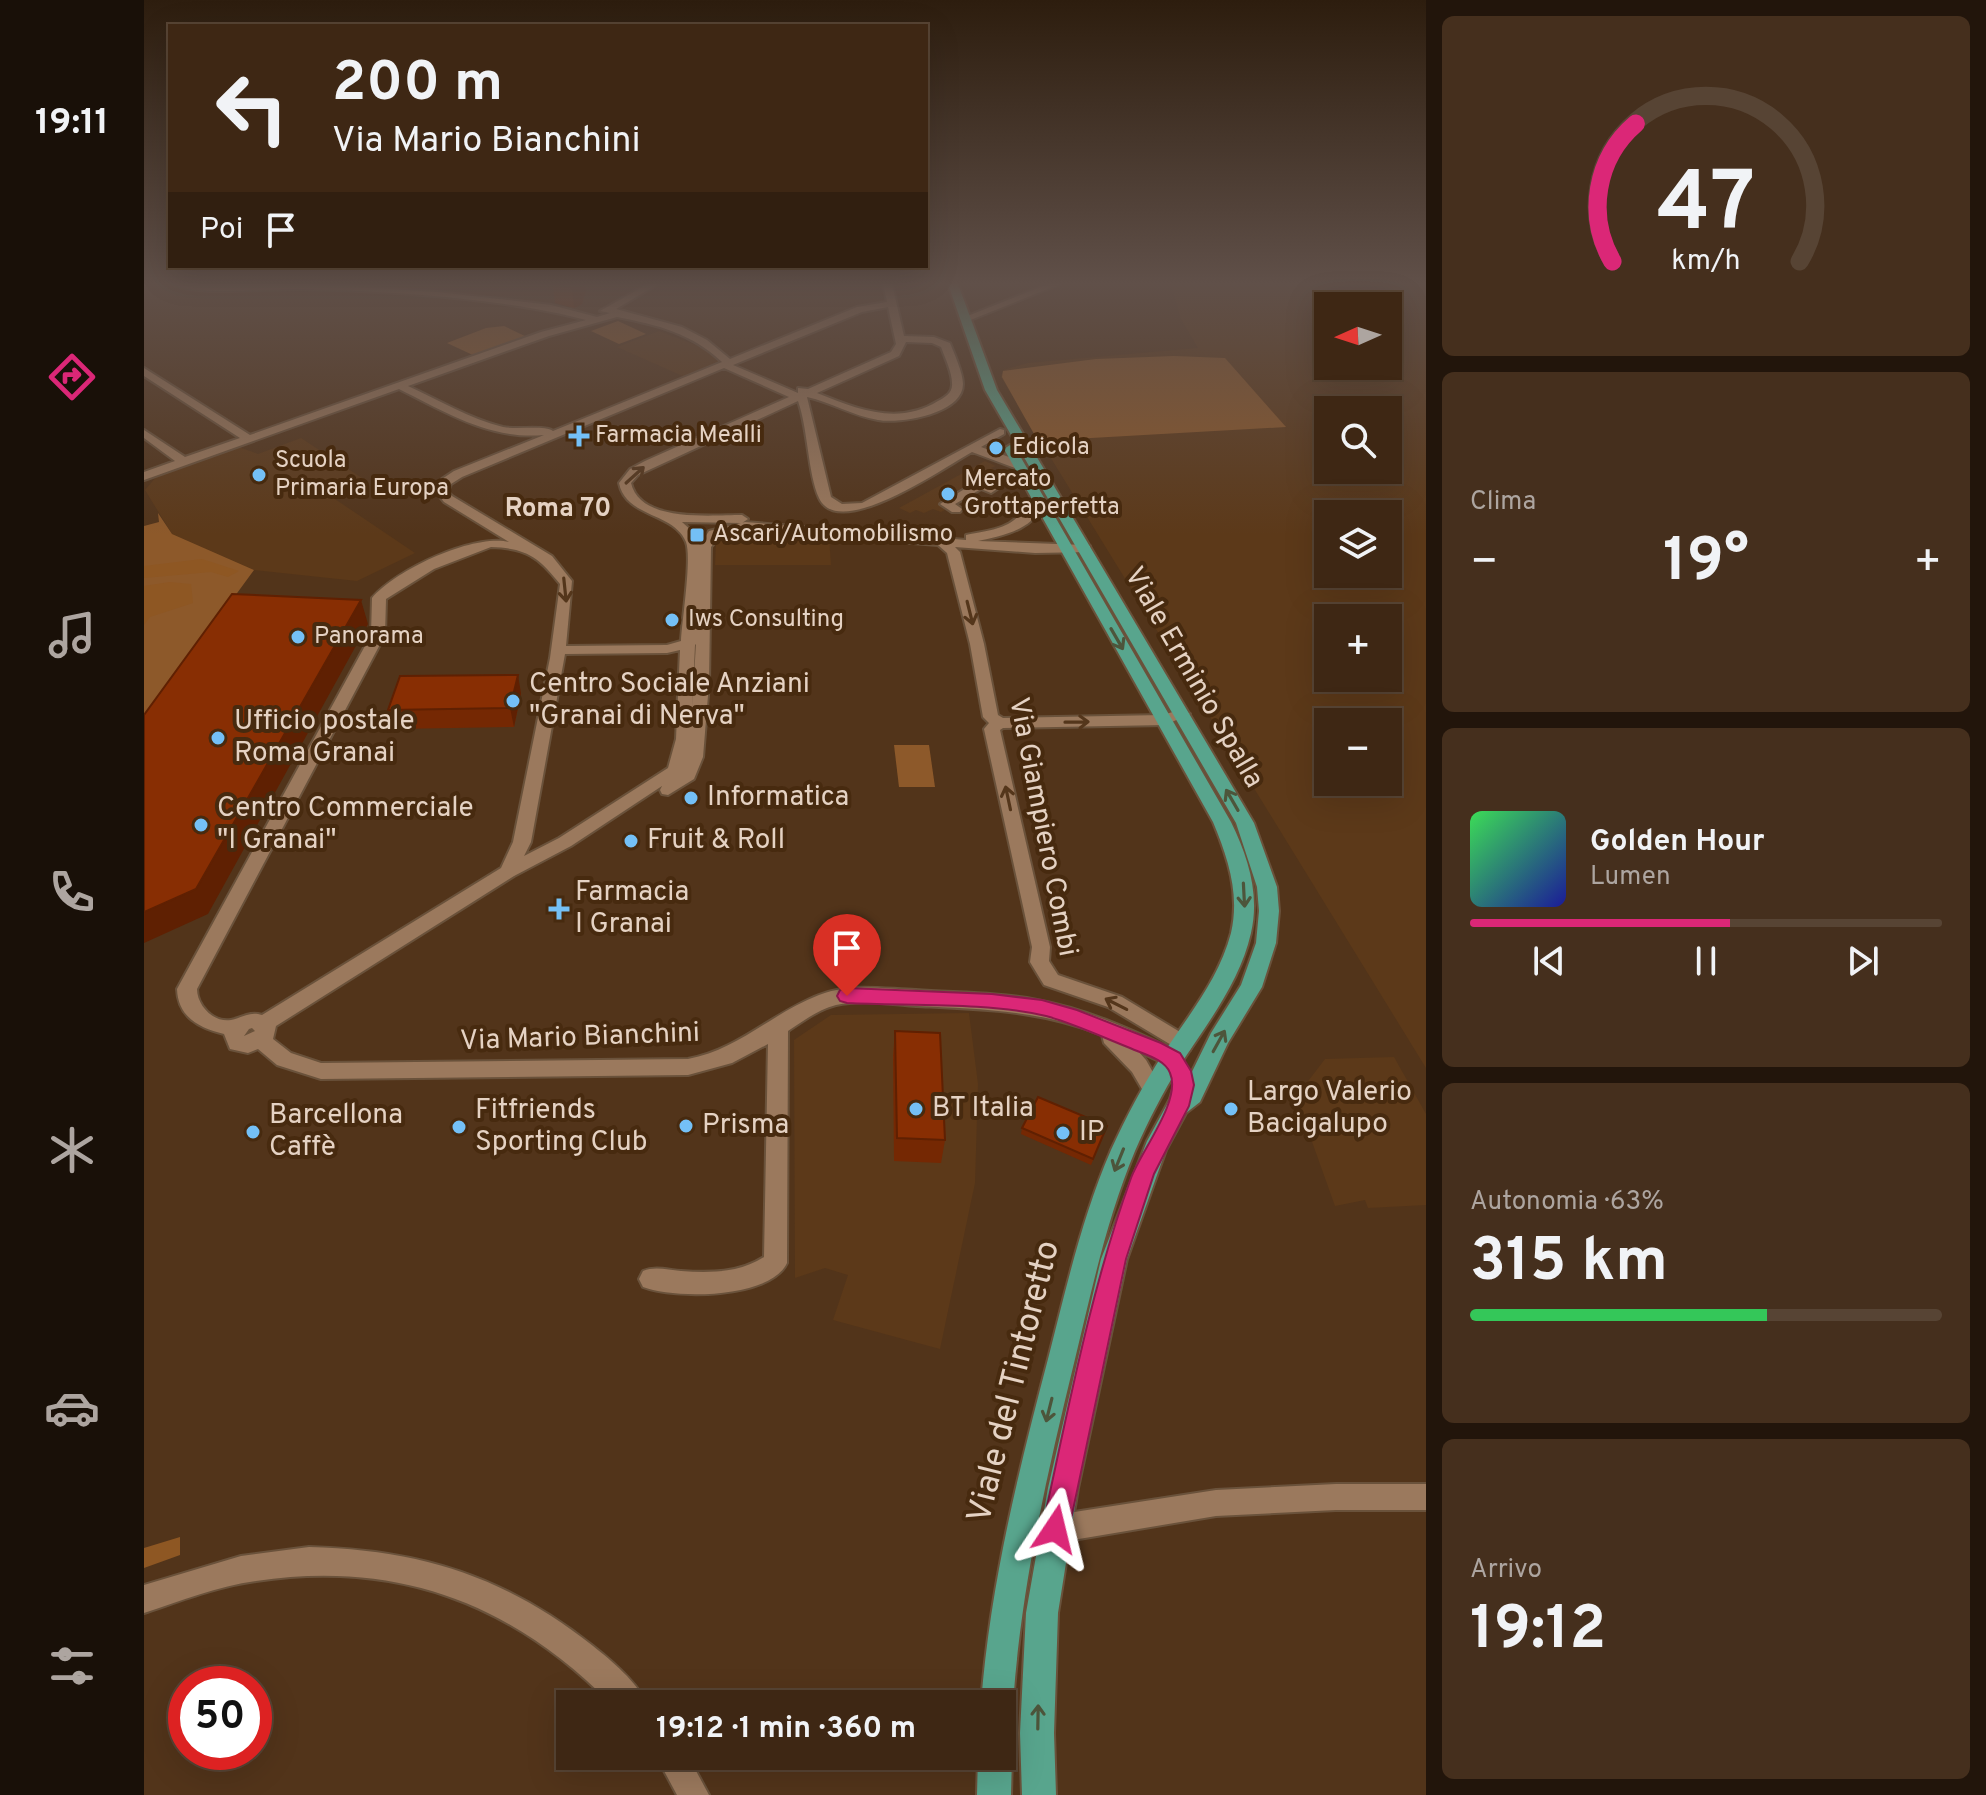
<!DOCTYPE html>
<html lang="it">
<head>
<meta charset="utf-8">
<style>
	:root { --surface:#3e2714; --page:#452f1d; --text:#f1f3f6; --muted:#ada5a0; --line:#574434; --accent:#db2777 }
	body { margin:0; font-family:Overpass,sans-serif; background:var(--page); color:var(--text); height:100vh; display:flex; flex-direction:column; font-size:30px; white-space:nowrap }
	* { box-sizing:border-box; margin:0 }
	p { font-size:26px; color:var(--muted) }
	.icon { flex:none; width:44px; height:44px; fill:none; stroke:currentColor; stroke-width:2; stroke-linecap:round; stroke-linejoin:round }
	.map { position:relative; flex:1; overflow:hidden }
	.side { display:flex; flex-direction:column; gap:16px; padding:16px; background:#22150b; width:560px }
	.side>* { flex:none }
	.banner { position:absolute; left:24px; top:24px; width:760px; height:244px; border-radius:0px; box-shadow:0 8px 32px #0002,0 0 0 2px var(--line); background:#3e2714; color:var(--text); overflow:hidden }
	.needle { width:52px; rotate:267deg }
	.tools { position:absolute; left:1170px; top:292px; display:grid; gap:16px }
	.tools a { display:grid; place-items:center; width:88px; height:88px; border-radius:0px; background:var(--surface); box-shadow:0 8px 32px #0002,0 0 0 2px var(--line); font-size:40px }
	.speed { position:absolute; left:24px; top:1666px; display:flex; gap:16px; font-size:40px; font-weight:700; text-align:center }
	.speed>* { display:grid; place-content:center; width:104px; height:104px; border-radius:50%; background:var(--surface); box-shadow:0 8px 32px #0002,0 0 0 2px var(--line); line-height:1 }
	.speed .limit { border:12px solid #d22; background:#fff; color:#111 }
	.pin { position:absolute; display:grid; place-items:center; width:68px; height:68px; color:#fff; margin:-82px -34px; border-radius:50% 50% 50% 0; rotate:-45deg; box-shadow:0 0 8px #0007 }
	.pin .icon { rotate:45deg }
	.me { position:absolute; width:88px; margin:-44px; rotate:10deg; stroke-linejoin:round; filter:drop-shadow(0 0 6px #0008) }
	.turn { display:flex; align-items:center; gap:28px; height:168px; padding:0 32px; font-size:36px }
	.turn .icon { width:104px; height:104px; stroke-width:2.5 }
	.turn b { display:block; font-size:56px; line-height:68px }
	.then { display:flex; align-items:center; height:76px; padding:0 32px; background:#0003; gap:16px; font-size:30px }
	.big { font-size:60px; font-weight:700; line-height:1.1 }
	.side .tile { flex:1; display:flex; flex-direction:column; justify-content:center; gap:12px; min-width:0; padding:0 28px; border-radius:12px; background:var(--page) }
	.side .dial { align-items:center; gap:0 }
	.dial svg { height:208px; overflow:visible; fill:none; stroke:var(--line); stroke-width:7; stroke-linecap:round; text-anchor:middle }
	.dial text { fill:var(--text); stroke:none }
	.song { display:flex; align-items:center; gap:24px }
	.cover { width:96px; height:96px; border-radius:12px; background:linear-gradient(135deg,hsl(130 70% 55%),hsl(240 70% 35%)) }
	.played { height:8px; border-radius:4px; background:linear-gradient(90deg,var(--accent) 55%,var(--line) 55%) }
	.keys { display:flex; justify-content:space-around; direction:ltr }
	.heat { display:flex; justify-content:space-between; align-items:center; font-size:44px; direction:ltr }
	.charge { height:12px; border-radius:6px; background:linear-gradient(90deg,#34c759 63%,var(--line) 0) }
	.trip { position:absolute; left:412px; top:1690px; width:460px; height:80px; border-radius:0px; background:var(--surface); box-shadow:0 8px 32px #0002,0 0 0 2px var(--line); font-weight:700; line-height:80px; text-align:center }
	main { display:flex; flex:1; min-height:0 }
	.tab-bar { display:flex; flex-direction:column; width:144px; justify-content:space-around; align-items:center; background:#191008; color:var(--muted) }
	.tab-bar .icon { width:56px; height:56px }
	.tab-bar .current { color:var(--accent) }
	.tab-bar b { font-size:36px; color:var(--text) }
	.map>svg:first-child { display:block }
	.built { fill:#5c3919; fill-rule:evenodd }
	.green { fill:#8d592a }
	.forest { fill:#8e5723 }
	.lines { fill:none; stroke-linecap:round; stroke-linejoin:round }
	.minor-casing { stroke:#6a523b; stroke-width:4 }
	.major-casing { stroke:#6a523b; stroke-width:4 }
	.minor { fill:#9b795d; fill-rule:evenodd }
	.major { fill:#58a58d; fill-rule:evenodd }
	.wall { fill:#752803 }
	.shaded-wall { fill:#5f2002 }
	.building { fill:#882e03; stroke:#5f2002; stroke-width:2 }
	.oneway { stroke:#54361b }
	.oneway2 { stroke:#4d553b }
	.route { fill:#db2777; stroke:#8e194d; stroke-width:2 }
	.poi-dot { fill:#74c0f6; stroke:#472a0f; stroke-width:3 }
	.labels { text-anchor:middle; dominant-baseline:central; stroke-width:8; stroke-linejoin:round; paint-order:stroke }
	.far-poi-label { font-size:24px; fill:#e5d2c3; stroke:#472a0f; text-anchor:start }
	.far-neighbourhood-label { font-size:26px; font-weight:bold; fill:#e5d2c3; stroke:#472a0f }
	.street-label { font-size:28px; fill:#e5d2c3; stroke:#472a0f }
	.poi-label { font-size:28px; fill:#e5d2c3; stroke:#472a0f; text-anchor:start }
	.near-street-label { font-size:34px; fill:#e5d2c3; stroke:#472a0f }
</style>
</head>
<body>
<main>
<nav class="tab-bar">
<b>19:11</b>
<svg class="icon current" aria-label="directions" viewBox="0 0 24 24"><path d="M12 3l9 9-9 9-9-9zM9 14v-3h6M13 9l2 2-2 2"/></svg>
<svg class="icon" aria-label="music" viewBox="0 0 24 24"><path d="M9 18V5l10-2v13"/><circle cx="6" cy="18" r="3"/><circle cx="16" cy="16" r="3"/></svg>
<svg class="icon" aria-label="phone" viewBox="0 0 24 24"><path d="M5 4h4l2 5-3 2q2 4 5 5l2-3 5 2v4C11 20 4 13 5 4z"/></svg>
<svg class="icon" aria-label="climate" viewBox="0 0 24 24"><path d="M12 3v18M4 7l16 10M4 17L20 7"/></svg>
<svg class="icon" aria-label="car" viewBox="0 0 24 24"><path d="M5 17H2v-5l4-1 3-4h7l3 4 3 1v5h-3M9 17h6M6 11h13"/><circle cx="7" cy="17" r="2"/><circle cx="17" cy="17" r="2"/></svg>
<svg class="icon" aria-label="filters" viewBox="0 0 24 24"><path d="M4 7h16M4 17h16"/><circle cx="9" cy="7" r="2"/><circle cx="15" cy="17" r="2"/></svg>
</nav>
<div class="map">
<svg width="1282" height="1795" viewBox="0 0 1282 1795">
	<rect width="100%" height="100%" fill="#52341a"/>
	<!-- built -->
	<g class="built">
		<path d="M1027,284h255v784l-425,-691 2,-7 25,-7 170,-15 -17,-29zM1184,306h60v60h-60zM1184,410h60v60h-60zM1184,514h60v60h-60zM1184,618h60v60h-60zM1184,722h60v60h-60z"/>
		<polygon points="515,331 562,349 576,362 541,377 473,347"/>
		<polygon points="157,438 221,480 188,497 271,553 213,581 110,570 28,534 1,490 13,476 95,447 114,454"/>
		<polygon points="841,461 852,466 847,468 853,471 853,481 797,512 789,509 780,513 772,510 766,513 755,508"/>
		<polygon points="597,531 685,536 687,565 571,565 572,543 579,535"/>
		<polygon points="825,1013 834,1084 831,1183 796,1349 689,1320 704,1275 681,1268 651,1278 650,1040 687,1015"/>
		<polygon points="1250,1057 1282,1114 1282,1205 1224,1208 1221,1200 1191,1206 1152,1097 1181,1059"/>
	</g>
	<!-- green -->
	<g class="green">
		<polygon points="474,321 502,334 475,344 447,331"/>
		<polygon points="360,326 383,337 331,356 303,343 342,328"/>
		<polygon points="1030,356 1081,358 1142,427 894,441 858,377 859,371 952,359"/>
		<polygon points="14,513 28,534 110,570 0,720 0,526 15,522"/>
		<polygon points="750,745 785,745 791,787 755,787"/>
	</g>
	<!-- forest -->
	<g class="forest">
		<polygon points="58,559 95,571 84,577 67,572 0,578 0,566"/>
		<polygon points="26,582 47,584 49,603 6,617 0,625 0,586"/>
		<polygon points="36,1537 36,1555 0,1568 0,1548"/>
	</g>
	<g class="lines">
		<defs>
			<g id="minor">
				<path d="M30,284h134l129,8 114,13 46,12 13,-4 -10,-2 48,-27h10l-42,25 66,18 25,13 23,19 127,-52 30,-5 -4,-18h9l12,52 30,1 16,6c4,10 13,30 13,41 0,30 -63,40 -85,36 -25,-4 -47,-18 -71,-23l24,100 11,7 20,-1 138,-74 4,1v4l-23,13 42,15v6h-8l-43,-16c-26,14 -133,90 -153,46 -11,-24 -11,-69 -21,-97l-160,74 -7,8c9,40 80,32 111,32l6,4 -6,4 -60,-1 11,10 7,13 9,-14 36,-9 221,18v-5c35,-7 49,-6 67,-40h8c4,32 -38,41 -63,46l107,4 5,1v6l-55,1 -80,-6 5,5 24,92 14,71 5,3 160,-3 19,-6 8,5 -25,11 -162,3 -3,2 50,217 -1,14 9,14 64,22 68,41 3,6 -3,6 -7,2 -75,-45 -64,-22 -14,-23 2,-15 -48,-218 5,-6 -6,-6 -13,-73 -23,-91 -9,-8 -193,-15 -26,7 -8,10 -2,136 -6,74 -9,22 -26,16 -6,-1 -2,-4 2,-4 -91,60 -57,30 -238,150 -3,13 18,14 30,10 367,-4c50,-9 84,-46 131,-64 32,-12 64,-6 97,-5 40,3 81,2 121,10 50,9 98,31 143,53l14,32 -9,27 -7,3 -7,-3 -3,-6 6,-21 -9,-21 -27,-13 8,9 17,30 -3,6 -7,3 -7,-3 -14,-24 -28,-29 -2,-8c-61,-25 -121,-26 -186,-29 -26,-2 -54,-7 -80,-1 -17,4 -33,16 -48,26l-1,232c-17,36 -113,36 -144,24l-4,-8 4,-8c12,-5 25,-1 38,0 29,2 58,2 83,-14l4,-213 -36,19 -44,12 -367,4 -44,-14 -19,-16 -10,4 -18,-4 -6,-15c-25,-6 -46,-17 -47,-45l194,-354 1,-37c24,-28 100,-64 137,-56l-65,-40 -8,-10 6,-13 12,-8 90,-36c-54,5 -99,-23 -145,-46l-255,91v-8l31,-11 -31,-23v-8l41,27 55,-19 -96,-62v-8l106,67 291,-103 45,-12c-84,-22 -197,-29 -285,-31 -29,-1 -104,8 -127,-5zM744,307l8,37 -5,8 -83,37 -10,-1v5l-65,-28 129,-53zM473,317c41,8 74,16 105,45l-169,69c-9,-6 -36,-1 -50,-4 -33,-8 -64,-27 -95,-41l141,-50zM762,342l26,1 9,4c4,11 11,25 11,36 1,10 -7,14 -14,18 -40,25 -81,8 -121,-8l82,-37zM580,368l65,29 -144,64 -15,8 -11,14c7,35 55,29 67,59 6,16 -4,78 -5,99l-14,4 -101,1 6,-65 -20,-25 -100,-60 -4,-4 3,-8 11,-7zM347,547c35,1 48,10 69,37l-10,74 -37,184 -12,26 -239,147c-13,-4 -20,3 -31,5 -18,3 -34,-15 -34,-31l188,-354 1,-36 48,-30zM552,644l-4,65 3,-64zM536,650l-4,89 -8,29 -109,70 -35,18 7,-14 34,-188 102,-1zM108,1028l3,3 -11,5 5,-7z"/>
				<polygon points="904,284 916,284 824,321 816,319"/>
				<polygon points="832,482 840,482 853,489 847,493 837,489 811,504 818,509 816,512 808,512 796,504"/>
				<polygon points="1192,1484 1282,1484 1282,1510 1192,1510 1072,1516 911,1543 901,1539 897,1529 901,1519 911,1515 1072,1490"/>
				<path d="M165,1547c112,3 195,29 284,99 19,15 44,36 54,58h-36c-99,-101 -214,-144 -355,-123 -38,5 -76,20 -112,32v-28l97,-29z"/>
				<polygon points="512,1756 544,1756 565,1795 533,1795"/>
			</g>
			<g id="major">
				<polygon points="804,284 814,284 853,390 1110,823 1133,887 1135,911 1132,943 1118,987 1084,1043 1056,1102 1042,1113 1022,1150 983,1259 934,1488 914,1613 910,1733 912,1795 878,1795 876,1733 882,1613 904,1488 957,1259 1003,1141 1026,1099 1040,1088 1067,1033 1097,985 1112,943 1115,911 1113,887 1092,823 841,390"/>
				<path d="M866,445l6,4 215,373c17,35 29,72 20,111 -11,49 -44,91 -71,132 -17,27 -32,56 -45,86 -28,67 -43,138 -60,208 -28,115 -54,228 -62,345l-4,12 -7,2v-14h-21c9,-118 37,-231 67,-345 18,-70 34,-142 63,-209 15,-33 32,-65 52,-96 25,-38 56,-75 68,-121 9,-39 -3,-75 -18,-111l-209,-373z"/>
				<polygon points="858,1742 863,1744 868,1756 867,1795 833,1795 834,1756 858,1756"/>
			</g>
		</defs>
		<!-- minor casing -->
		<use href="#minor" class="minor-casing"/>
		<!-- major casing -->
		<use href="#major" class="major-casing"/>
		<!-- minor -->
		<use href="#minor" class="minor"/>
		<!-- major -->
		<use href="#major" class="major"/>
	</g>
	<!-- wall -->
	<g class="wall">
		<polygon points="401,284 441,284 442,290 438,304 430,308 411,303 409,286"/>
		<polygon points="377,693 370,727 250,729 244,710"/>
		<polygon points="751,1031 801,1140 797,1163 750,1161 749,1056"/>
		<polygon points="963,1126 947,1165 877,1134 878,1128"/>
	</g>
	<!-- shaded-wall -->
	<g class="shaded-wall">
		<polygon points="424,284 441,284 442,290 438,304 430,308 428,288"/>
		<polygon points="217,600 224,624 64,914 0,943 0,912"/>
		<polygon points="374,675 377,693 370,727 366,708"/>
	</g>
	<!-- building -->
	<g class="building">
		<polygon points="409,284 436,284 428,288"/>
		<polygon points="88,594 217,600 52,889 0,912 0,715"/>
		<polygon points="374,675 366,708 244,710 256,676"/>
		<polygon points="751,1031 796,1033 801,1140 753,1138"/>
		<polygon points="894,1097 963,1126 949,1159 878,1128"/>
	</g>
	<!-- one-way arrows -->
	<defs><path id="oneway-shaft" d="M-6 0H5M1.5-3L5.5 0L1.5 3" fill="none" stroke-width="1.6" stroke-linecap="round" stroke-linejoin="round" transform="scale(2)"/></defs>
	<g class="oneway">
		<use href="#oneway-shaft" transform="translate(491 475) rotate(-42)"/>
		<use href="#oneway-shaft" transform="translate(421 590) rotate(84)"/>
		<use href="#oneway-shaft" transform="translate(826 613) rotate(76)"/>
		<use href="#oneway-shaft" transform="translate(933 722) rotate(-1)"/>
		<use href="#oneway-shaft" transform="translate(864 798) rotate(-102)"/>
		<use href="#oneway-shaft" transform="translate(972 1004) rotate(-153)"/>
	</g>
	<g class="oneway2">
		<use href="#oneway-shaft" transform="translate(973 639) rotate(60)"/>
		<use href="#oneway-shaft" transform="translate(1088 800) rotate(-120)"/>
		<use href="#oneway-shaft" transform="translate(1100 895) rotate(87)"/>
		<use href="#oneway-shaft" transform="translate(1075 1041) rotate(-61)"/>
		<use href="#oneway-shaft" transform="translate(975 1160) rotate(112)"/>
		<use href="#oneway-shaft" transform="translate(905 1410) rotate(104)"/>
		<use href="#oneway-shaft" transform="translate(894 1717) rotate(-89)"/>
	</g>
	<!-- sky -->
	<linearGradient id="sky" x2="0" y2="1"><stop stop-color="#2d1d0e"/><stop offset="0.53" stop-color="#605049"/><stop offset="1" stop-color="#605049" stop-opacity="0"/></linearGradient>
	<rect width="1282" height="535" fill="url(#sky)"/>
	<!-- route -->
	<path class="route" d="M703,988l145,6 50,6 35,10 84,33 19,10 11,18 3,14 -5,21 -35,68 -28,85 -57,270 -4,9 -10,4 -9,-4 -4,-9c26,-118 48,-238 89,-351 10,-27 51,-78 39,-105 -5,-14 -27,-19 -40,-25 -28,-11 -55,-24 -84,-32 -59,-14 -138,-10 -199,-13l-7,-2 -3,-5 3,-6z"/>
	<!-- markers -->
	<g class="poi-dot">
		<path d="M431 424h8v8h8v8h-8v8h-8v-8h-8v-8h8z"/>
		<circle cx="852" cy="448" r="8"/>
		<circle cx="115" cy="475" r="8"/>
		<circle cx="804" cy="494" r="8"/>
		<rect x="545" y="527" width="16" height="16" rx="4"/>
		<circle cx="528" cy="620" r="8"/>
		<circle cx="154" cy="637" r="8"/>
		<circle cx="369" cy="701" r="8"/>
		<circle cx="74" cy="738" r="8"/>
		<circle cx="547" cy="798" r="8"/>
		<circle cx="57" cy="825" r="8"/>
		<circle cx="487" cy="841" r="8"/>
		<path d="M411 897h8v8h8v8h-8v8h-8v-8h-8v-8h8z"/>
		<circle cx="772" cy="1109" r="8"/>
		<circle cx="1087" cy="1109" r="8"/>
		<circle cx="542" cy="1126" r="8"/>
		<circle cx="315" cy="1127" r="8"/>
		<circle cx="109" cy="1132" r="8"/>
		<circle cx="919" cy="1133" r="8"/>
	</g>
	<g class="labels">
		<!-- far-poi labels -->
		<g class="far-poi-label">
			<text x="451" y="436">Farmacia Mealli</text>
			<text x="868" y="448">Edicola</text>
			<text x="131" y="461">Scuola<tspan x="131" dy="28">Primaria Europa</tspan></text>
			<text x="820" y="480">Mercato<tspan x="820" dy="28">Grottaperfetta</tspan></text>
			<text x="569" y="535">Ascari/Automobilismo</text>
			<text x="544" y="620">Iws Consulting</text>
			<text x="170" y="637">Panorama</text>
		</g>
		<!-- far-neighbourhood labels -->
		<g class="far-neighbourhood-label">
			<text x="414" y="509">Roma 70</text>
		</g>
		<!-- street labels -->
		<g class="street-label">
			<text transform="translate(1049 678) rotate(60)">Viale Erminio Spalla</text>
			<text transform="translate(898 827) rotate(79)">Via Giampiero Combi</text>
			<text transform="translate(436 1038) rotate(-2)">Via Mario Bianchini</text>
		</g>
		<!-- poi labels -->
		<g class="poi-label">
			<text x="385" y="685">Centro Sociale Anziani<tspan x="385" dy="32">"Granai di Nerva"</tspan></text>
			<text x="90" y="722">Ufficio postale<tspan x="90" dy="32">Roma Granai</tspan></text>
			<text x="563" y="798">Informatica</text>
			<text x="73" y="809">Centro Commerciale<tspan x="73" dy="32">"I Granai"</tspan></text>
			<text x="503" y="841">Fruit &amp; Roll</text>
			<text x="431" y="893">Farmacia<tspan x="431" dy="32">I Granai</tspan></text>
			<text x="1103" y="1093">Largo Valerio<tspan x="1103" dy="32">Bacigalupo</tspan></text>
			<text x="788" y="1109">BT Italia</text>
			<text x="331" y="1111">Fitfriends<tspan x="331" dy="32">Sporting Club</tspan></text>
			<text x="125" y="1116">Barcellona<tspan x="125" dy="32">Caffè</tspan></text>
			<text x="558" y="1126">Prisma</text>
			<text x="935" y="1133">IP</text>
		</g>
		<!-- near-street labels -->
		<g class="near-street-label">
			<text transform="translate(871 1382) rotate(-76)">Viale del Tintoretto</text>
		</g>
	</g>
</svg>
<div class="tools">
<a><svg class="needle" viewBox="-14 -14 28 28"><path d="M0-13l5 13h-10z" fill="#e53935"/><path d="M0 13l5-13h-10z" fill="#ada5a0"/></svg></a>
<a><svg class="icon" aria-label="search" viewBox="0 0 24 24"><circle cx="10" cy="10" r="6"/><path d="M15 15l6 6"/></svg></a>
<a><svg class="icon" aria-label="layers" viewBox="0 0 24 24"><path d="M12 4l9 5-9 5-9-5zM3 14l9 5 9-5"/></svg></a>
<a>+</a>
<a>−</a>
</div>
<div class="speed"><div class="limit">50</div></div>
<div class="pin" style="left:703px;top:996px;background:#d93025"><svg class="icon" aria-label="arrive" viewBox="0 0 24 24"><path d="M6 21V4h12l-3 4 3 4H6"/></svg></div>
<svg class="me" style="left:911px;top:1529px" viewBox="-20 -20 40 40"><path d="M0-17L14 15 0 8-14 15z" fill="#db2777" stroke="#fff" stroke-width="4"/></svg>
<div class="trip">19:12 · 1 min · 360 m</div>
<div class="banner">
<div class="turn"><svg class="icon" aria-label="left" viewBox="0 0 24 24"><path d="M17 20v-9H6M10 6l-5 5 5 5"/></svg><div><b>200 m</b>Via Mario Bianchini</div></div>
<div class="then">Poi<svg class="icon" aria-label="arrive" viewBox="0 0 24 24"><path d="M6 21V4h12l-3 4 3 4H6"/></svg></div>
</div>
</div>
<section class="side">
<div class="tile dial"><svg viewBox="0 0 100 80">
<path d="M14 69A42 42 0 1 1 86 69"/>
<path d="M14 69A42 42 0 0 1 23 16" stroke="#db2777"/>
<text x="50" y="56" font-size="32" font-weight="700">47</text>
<text x="50" y="72" font-size="11">km/h</text>
</svg></div>
<div class="tile"><p>Clima</p>
<div class="heat"><a>−</a><b class="big">19°</b><a>+</a></div>
</div>
<div class="tile">
<div class="song"><i class="cover"></i><div><b>Golden Hour</b><p>Lumen</p></div></div>
<div class="played"></div>
<div class="keys"><svg class="icon" aria-label="previous" viewBox="0 0 24 24"><path d="M18 5L8 12l10 7zM5 5v14"/></svg><svg class="icon" aria-label="pause" viewBox="0 0 24 24"><path d="M8 5v14M16 5v14"/></svg><svg class="icon" aria-label="next" viewBox="0 0 24 24"><path d="M6 5l10 7-10 7zM19 5v14"/></svg></div>
</div>
<div class="tile"><p>Autonomia · 63%</p><b class="big">315 km</b><div class="charge"></div></div>
<div class="tile"><p>Arrivo</p><b class="big">19:12</b></div>
</section>
</main>
</body>
</html>
